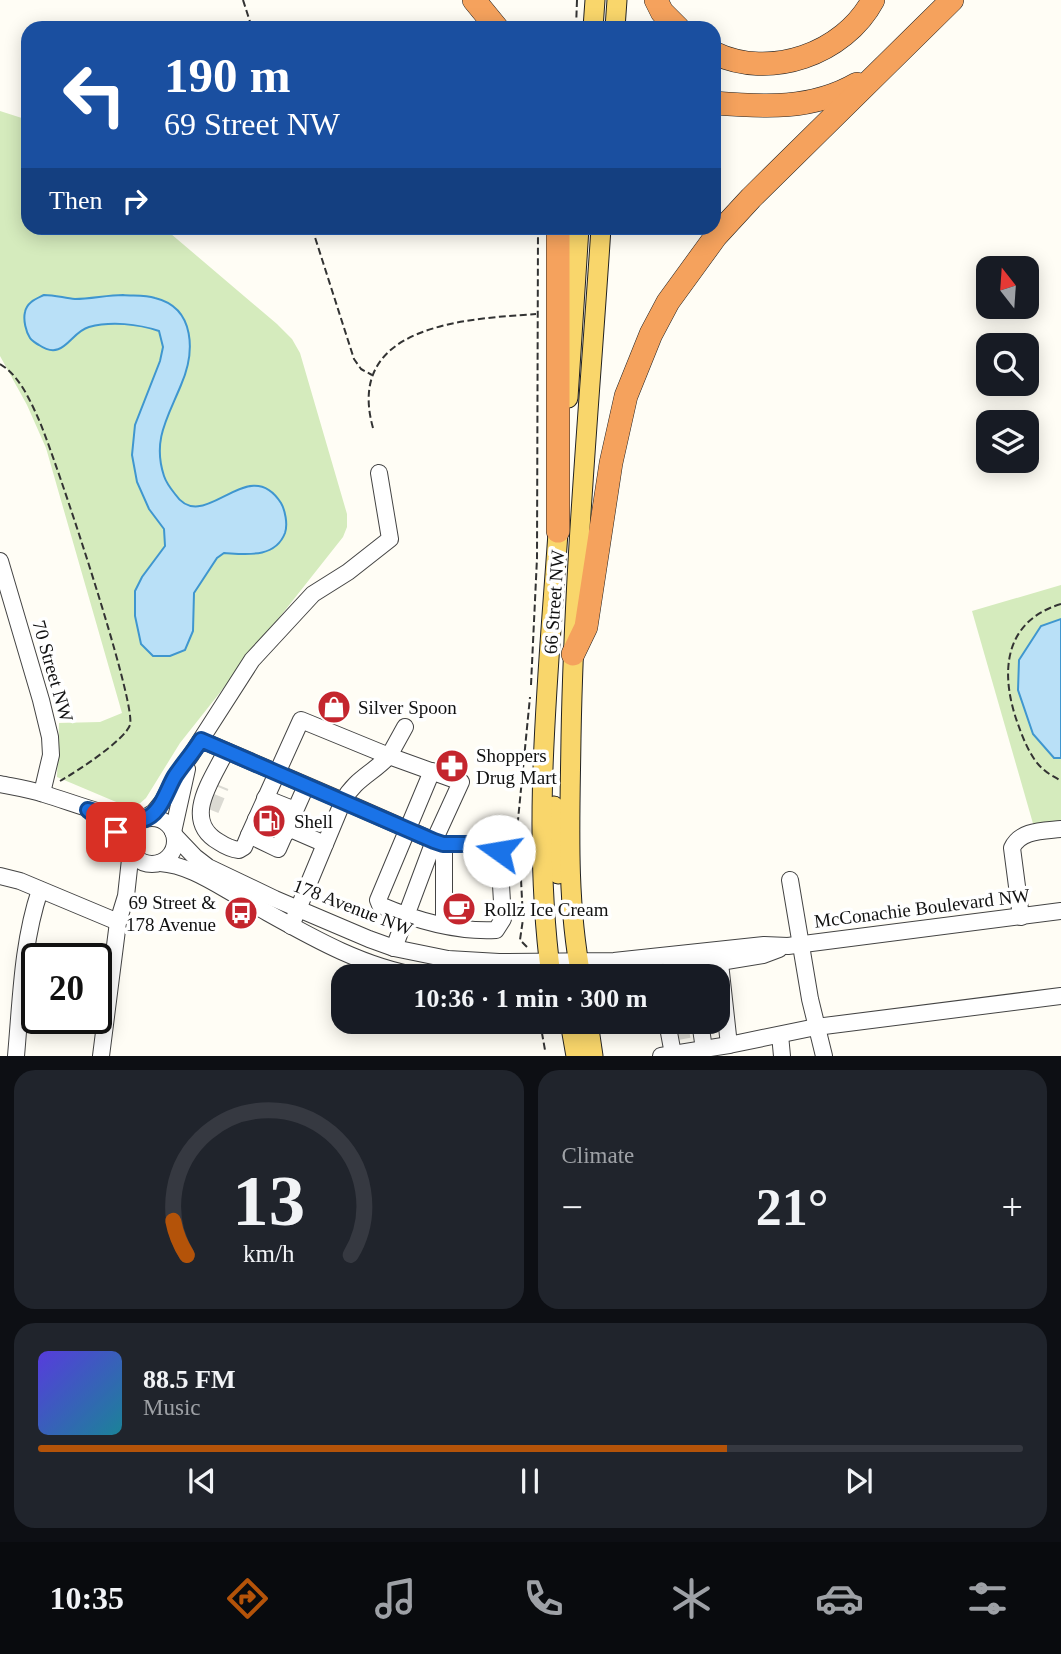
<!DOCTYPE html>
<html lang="en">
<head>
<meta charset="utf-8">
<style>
	:root { --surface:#171b24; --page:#20242c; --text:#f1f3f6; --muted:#9ea1a6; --line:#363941; --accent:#b45309 }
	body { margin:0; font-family:"Times New Roman",serif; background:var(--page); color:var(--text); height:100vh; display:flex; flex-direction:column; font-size:26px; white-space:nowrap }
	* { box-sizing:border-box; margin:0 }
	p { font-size:23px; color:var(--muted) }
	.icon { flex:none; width:38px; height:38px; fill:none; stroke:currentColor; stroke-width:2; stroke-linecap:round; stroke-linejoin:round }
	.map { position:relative; height:1056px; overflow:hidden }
	.sheet { display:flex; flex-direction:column; gap:14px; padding:14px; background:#0d0f14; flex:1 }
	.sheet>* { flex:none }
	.hud { position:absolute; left:21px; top:21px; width:700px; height:214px; border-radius:21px; box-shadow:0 4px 18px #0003; background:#1a4fa0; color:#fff; overflow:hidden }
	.needle { width:46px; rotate:343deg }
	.tools { position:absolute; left:976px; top:256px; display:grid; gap:14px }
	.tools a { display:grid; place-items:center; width:63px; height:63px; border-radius:14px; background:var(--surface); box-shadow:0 4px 18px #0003; font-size:35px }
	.speed { position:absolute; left:21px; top:943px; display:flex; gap:14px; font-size:35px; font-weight:700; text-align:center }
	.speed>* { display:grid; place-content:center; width:91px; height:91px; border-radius:50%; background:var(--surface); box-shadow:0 4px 18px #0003; line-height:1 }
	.speed .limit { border:4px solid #111; border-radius:10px; background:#fff; color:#111 }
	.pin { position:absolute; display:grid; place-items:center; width:60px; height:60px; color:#fff; margin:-30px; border-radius:14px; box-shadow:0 4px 10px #0006 }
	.me { position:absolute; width:77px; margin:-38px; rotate:283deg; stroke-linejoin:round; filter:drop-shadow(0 0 5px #0008) }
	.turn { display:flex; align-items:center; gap:24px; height:147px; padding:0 28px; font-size:32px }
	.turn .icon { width:91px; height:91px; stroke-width:2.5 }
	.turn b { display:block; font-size:49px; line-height:60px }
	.then { display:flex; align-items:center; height:66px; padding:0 28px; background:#0003; gap:14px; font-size:26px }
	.big { font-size:52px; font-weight:700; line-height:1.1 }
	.sheet .widget { flex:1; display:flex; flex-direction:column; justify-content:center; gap:10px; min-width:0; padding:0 24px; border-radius:21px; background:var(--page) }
	.sheet .dial { align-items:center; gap:0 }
	.dial svg { height:182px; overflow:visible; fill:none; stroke:var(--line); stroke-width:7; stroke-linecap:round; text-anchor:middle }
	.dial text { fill:var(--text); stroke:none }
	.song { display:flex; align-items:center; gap:21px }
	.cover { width:84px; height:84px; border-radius:10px; background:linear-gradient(135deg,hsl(250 70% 55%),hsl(190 70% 35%)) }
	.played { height:7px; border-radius:4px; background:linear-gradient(90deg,var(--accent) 70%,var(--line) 70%) }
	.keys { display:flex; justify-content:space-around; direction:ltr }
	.heat { display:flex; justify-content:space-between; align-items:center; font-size:38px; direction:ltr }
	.sheet .tiles { flex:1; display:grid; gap:14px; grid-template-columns:1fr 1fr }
	.widget:last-child { grid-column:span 2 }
	.trip { position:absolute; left:331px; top:964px; width:399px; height:70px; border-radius:21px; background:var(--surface); box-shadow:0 4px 18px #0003; font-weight:700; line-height:70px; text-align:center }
	.tabs { display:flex; height:112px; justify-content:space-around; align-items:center; background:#090b0e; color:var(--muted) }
	.tabs .icon { width:49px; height:49px }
	.tabs .active { color:var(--accent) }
	.tabs b { font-size:32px; color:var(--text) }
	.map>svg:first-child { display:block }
	.green { fill:#d5ebbd }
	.water { fill:#b9e0f7; stroke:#3f96cf; stroke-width:2 }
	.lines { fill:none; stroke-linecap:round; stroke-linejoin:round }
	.minor-tunnel { stroke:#dbdad3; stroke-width:16; stroke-dasharray:16 8; stroke-linecap:butt }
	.minor-casing { stroke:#444; stroke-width:18 }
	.major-casing { stroke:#222; stroke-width:21 }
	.highway-casing { stroke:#222; stroke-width:24 }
	.path { stroke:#333; stroke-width:2; stroke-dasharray:7 3.5; stroke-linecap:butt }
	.minor { stroke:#fff; stroke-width:16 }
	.major { stroke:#f9d66b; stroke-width:19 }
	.highway { stroke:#f5a25d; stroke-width:23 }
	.route-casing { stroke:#114b97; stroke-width:18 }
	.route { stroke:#1a73e8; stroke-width:12 }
	.labels { text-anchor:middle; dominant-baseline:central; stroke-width:7; stroke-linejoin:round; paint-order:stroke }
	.street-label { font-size:19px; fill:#111; stroke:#fff }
	.poi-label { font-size:19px; fill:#111; stroke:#fff; text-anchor:start }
</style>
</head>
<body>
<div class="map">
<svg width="1061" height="1056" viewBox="0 0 1061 1056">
	<rect width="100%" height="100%" fill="#fffdf5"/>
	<!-- green -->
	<g class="green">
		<polygon points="0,111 28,120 28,228 164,228 277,324 292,339 300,353 347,514 347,527 343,537 180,743 146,798 138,805 128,807 57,777 59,723 100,722 122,713 46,448 27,405 0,356"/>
		<polygon points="1061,585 1061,822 1034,827 972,611"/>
	</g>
	<!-- water -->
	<g class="water">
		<path d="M44,295c11,0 20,3 31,4 16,0 32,-4 48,-4 10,1 22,0 32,3 41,10 40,55 26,87 -13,32 -29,55 -17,91 2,6 7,13 11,18 29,43 73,-43 106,9 4,7 7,21 4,30 -10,26 -40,21 -61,20l-7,5 -23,35 -1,38 -8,19 -15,6h-17l-12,-12 -6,-28v-25l7,-14 23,-31 -1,-17 -15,-20 -12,-27 -5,-27 3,-30 25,-64 3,-14 -4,-16c-21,-7 -48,-10 -70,-4 -19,5 -25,35 -50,18 -2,-1 -8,-5 -9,-7 -4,-6 -7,-18 -5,-26 2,-10 11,-13 19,-17z"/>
		<polygon points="1061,619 1061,758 1054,758 1033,734 1018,690 1019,660 1041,626"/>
	</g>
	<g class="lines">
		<!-- minor-tunnel -->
		<g class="minor-tunnel">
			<polyline points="211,810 221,786"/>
			<polyline points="678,1032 689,1030"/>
		</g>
		<defs>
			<g id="minor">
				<polyline points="0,561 41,700 50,737 51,755 42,793"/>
				<polyline points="201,740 343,801 291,926"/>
				<path d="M226,751c-14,29 -45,69 -7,91 6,4 12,7 20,8l5,-3 5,-12"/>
				<path d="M0,784c15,3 30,5 44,10 33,10 63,23 97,26"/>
				<path d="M306,786l-28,63 -29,-14 52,-115 88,36c-17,18 -34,23 -46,45l91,40 27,-59 -72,-26 16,-29"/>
				<polyline points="265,798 295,810"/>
				<polyline points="95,815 111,828 130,847"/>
				<circle cx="152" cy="841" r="23"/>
				<polyline points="143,819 154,812 163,801 175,777 191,755 252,660 313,594 348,572 390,539 379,473"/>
				<polyline points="256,819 286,833"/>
				<polyline points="288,828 325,844"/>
				<polyline points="173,832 187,769"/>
				<polyline points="175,836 195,857 208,867 275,899 369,939 394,948 448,959 499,962 614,961 764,945 788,946 1061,911"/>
				<polyline points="444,844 444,923"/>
				<path d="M160,863c30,2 57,22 83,36 55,30 113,67 177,77"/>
				<polyline points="0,876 20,881 118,922"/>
				<polyline points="790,880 810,999 824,1056"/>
				<path d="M1021,917l-9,-69c8,-18 31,-17 49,-19"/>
				<path d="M394,948l40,-107 10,3h45l7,2 3,5 4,68 -7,11c-38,2 -81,-10 -116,-25l-2,-5 54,-129"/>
				<polyline points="720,963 729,1045"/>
				<polyline points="635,976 763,955 779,949"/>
				<polyline points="667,1022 673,1054"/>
				<polyline points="700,1022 704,1049"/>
				<polyline points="780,1035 782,1056"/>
				<path d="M16,1056c5,-55 6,-113 24,-166"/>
				<polyline points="101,1056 118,922 126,896 131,850"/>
				<polyline points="661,1056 729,1045 816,1027 1061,996"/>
			</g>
			<g id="major">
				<polyline points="593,28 595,0"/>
				<polyline points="615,28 617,0"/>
				<polyline points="568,398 579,228"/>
				<polyline points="554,806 558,874"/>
				<path d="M551,976c-20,-151 -2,-306 8,-458"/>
				<path d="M581,976c-15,-78 -11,-159 -10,-238 3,-171 19,-341 30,-510"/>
				<polyline points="570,1022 576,1056"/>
				<polyline points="588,1022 593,1056"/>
			</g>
			<g id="highway">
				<polyline points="474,0 497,28"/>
				<polyline points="656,0 662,12 678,28"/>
				<path d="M714,53c56,27 130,1 159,-53"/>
				<path d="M714,103c50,4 98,7 143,-19"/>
				<polyline points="558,228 558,531"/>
				<polyline points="573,654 586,627 611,463 626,396 651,334 668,302 716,236 751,198 952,0"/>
			</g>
		</defs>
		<!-- minor casing -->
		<use href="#minor" class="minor-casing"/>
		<!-- major casing -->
		<use href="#major" class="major-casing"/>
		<!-- highway casing -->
		<use href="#highway" class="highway-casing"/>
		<!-- path -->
		<g class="path">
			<polyline points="243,0 252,28"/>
			<polyline points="576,28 577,0"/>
			<polyline points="312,228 354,359 361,369 372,375"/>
			<path d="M0,364c19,11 30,36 39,56 15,34 98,283 91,305 -6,16 -54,47 -70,56"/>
			<path d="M373,428c-29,-104 94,-109 163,-114"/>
			<path d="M1061,604c-60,18 -61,73 -42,123 5,14 13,33 24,42 5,5 12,8 18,12"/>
			<polyline points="531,685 537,558 538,228"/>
			<polyline points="527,947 520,940 523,919 518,820 530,697"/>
			<polyline points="540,1022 545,1050"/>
		</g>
		<!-- minor -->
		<use href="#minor" class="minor"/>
		<!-- major -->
		<use href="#major" class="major"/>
		<!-- highway -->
		<use href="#highway" class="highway"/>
	</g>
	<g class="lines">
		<defs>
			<path id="route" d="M116,832l-28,-22c13,3 41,13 54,10 19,-5 24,-29 33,-44 8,-12 18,-23 26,-36l233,101 9,3h46l7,2 3,5"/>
		</defs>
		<!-- route casing -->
		<use href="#route" class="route-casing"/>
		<!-- route -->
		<use href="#route" class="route"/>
	</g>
	<!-- icons -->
	<defs>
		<symbol id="shop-disc" viewBox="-11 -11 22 22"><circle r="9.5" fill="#c4262e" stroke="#fff"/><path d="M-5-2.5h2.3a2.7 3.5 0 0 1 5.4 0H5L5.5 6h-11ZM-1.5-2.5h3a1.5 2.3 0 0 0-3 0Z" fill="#fff"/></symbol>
		<symbol id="pharmacy-disc" viewBox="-11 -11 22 22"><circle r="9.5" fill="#c4262e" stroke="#fff"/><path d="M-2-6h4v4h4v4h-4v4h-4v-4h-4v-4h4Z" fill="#fff"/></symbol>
		<symbol id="fuel-disc" viewBox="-11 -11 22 22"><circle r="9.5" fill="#c4262e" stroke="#fff"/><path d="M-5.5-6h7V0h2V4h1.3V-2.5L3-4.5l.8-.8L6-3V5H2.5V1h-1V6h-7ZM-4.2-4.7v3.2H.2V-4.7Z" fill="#fff"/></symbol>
		<symbol id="cafe-disc" viewBox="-11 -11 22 22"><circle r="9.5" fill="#c4262e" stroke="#fff"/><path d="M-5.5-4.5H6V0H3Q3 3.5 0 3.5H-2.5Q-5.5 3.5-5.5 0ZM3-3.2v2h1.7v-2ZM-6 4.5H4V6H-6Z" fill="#fff"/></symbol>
		<symbol id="bus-disc" viewBox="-11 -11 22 22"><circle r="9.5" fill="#c4262e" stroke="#fff"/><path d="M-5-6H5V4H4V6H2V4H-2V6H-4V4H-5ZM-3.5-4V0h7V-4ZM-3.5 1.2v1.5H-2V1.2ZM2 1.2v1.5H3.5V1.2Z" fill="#fff"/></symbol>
	</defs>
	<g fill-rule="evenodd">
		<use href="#shop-disc" x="315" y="688" width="38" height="38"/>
		<use href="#pharmacy-disc" x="433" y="747" width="38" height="38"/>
		<use href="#fuel-disc" x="250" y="802" width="38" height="38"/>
		<use href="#cafe-disc" x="440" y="890" width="38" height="38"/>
		<use href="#bus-disc" x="222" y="894" width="38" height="38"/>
	</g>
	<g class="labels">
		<!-- street labels -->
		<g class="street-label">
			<text transform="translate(554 602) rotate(-86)">66 Street NW</text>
			<text transform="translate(53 671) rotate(74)">70 Street NW</text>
			<text transform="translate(353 907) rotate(21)">178 Avenue NW</text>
			<text transform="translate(922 908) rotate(-7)">McConachie Boulevard NW</text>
		</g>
		<!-- poi labels -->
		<g class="poi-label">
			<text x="358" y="707">Silver Spoon</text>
			<text x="476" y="755">Shoppers<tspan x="476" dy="22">Drug Mart</tspan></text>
			<text x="294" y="821">Shell</text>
			<text x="216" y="902" text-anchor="end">69 Street &amp;<tspan x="216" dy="22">178 Avenue</tspan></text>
			<text x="484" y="909">Rollz Ice Cream</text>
		</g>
	</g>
</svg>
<div class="tools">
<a><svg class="needle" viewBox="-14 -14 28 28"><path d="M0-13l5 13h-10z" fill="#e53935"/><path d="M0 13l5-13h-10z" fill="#9ea1a6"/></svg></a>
<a><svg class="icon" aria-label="search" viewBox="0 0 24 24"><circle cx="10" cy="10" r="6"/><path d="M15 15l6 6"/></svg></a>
<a><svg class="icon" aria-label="layers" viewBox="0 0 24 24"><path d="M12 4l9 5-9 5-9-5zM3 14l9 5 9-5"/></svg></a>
</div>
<div class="speed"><div class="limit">20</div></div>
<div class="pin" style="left:116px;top:832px;background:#d93025"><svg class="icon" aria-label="arrive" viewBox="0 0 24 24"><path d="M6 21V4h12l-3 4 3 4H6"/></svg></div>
<svg class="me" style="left:499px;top:851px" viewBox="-20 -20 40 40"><circle r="19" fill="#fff"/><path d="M0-13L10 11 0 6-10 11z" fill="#1a73e8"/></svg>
<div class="trip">10:36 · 1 min · 300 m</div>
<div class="hud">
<div class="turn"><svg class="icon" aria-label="left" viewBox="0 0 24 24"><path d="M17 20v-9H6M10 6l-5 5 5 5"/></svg><div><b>190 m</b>69 Street NW</div></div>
<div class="then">Then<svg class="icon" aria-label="right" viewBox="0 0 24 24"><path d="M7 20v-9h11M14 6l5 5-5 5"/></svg></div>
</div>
</div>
<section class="sheet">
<div class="tiles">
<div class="widget dial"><svg viewBox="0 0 100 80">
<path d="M14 69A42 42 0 1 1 86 69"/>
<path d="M14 69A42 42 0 0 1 8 54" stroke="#b45309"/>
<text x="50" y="56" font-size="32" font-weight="700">13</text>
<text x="50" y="72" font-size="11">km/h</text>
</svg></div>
<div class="widget"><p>Climate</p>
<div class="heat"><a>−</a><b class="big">21°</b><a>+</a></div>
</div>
<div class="widget">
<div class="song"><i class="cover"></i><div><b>88.5 FM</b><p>Music</p></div></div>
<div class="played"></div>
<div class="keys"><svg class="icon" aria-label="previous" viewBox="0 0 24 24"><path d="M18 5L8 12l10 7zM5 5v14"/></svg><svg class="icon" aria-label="pause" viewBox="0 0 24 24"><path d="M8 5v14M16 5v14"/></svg><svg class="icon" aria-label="next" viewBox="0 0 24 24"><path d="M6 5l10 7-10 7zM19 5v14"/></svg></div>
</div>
</div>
</section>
<nav class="tabs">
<b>10:35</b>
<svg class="icon active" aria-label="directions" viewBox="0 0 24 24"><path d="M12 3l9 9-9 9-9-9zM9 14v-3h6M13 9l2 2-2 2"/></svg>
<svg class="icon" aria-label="music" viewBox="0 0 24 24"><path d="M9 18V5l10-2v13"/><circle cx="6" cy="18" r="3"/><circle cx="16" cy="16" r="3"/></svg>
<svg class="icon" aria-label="phone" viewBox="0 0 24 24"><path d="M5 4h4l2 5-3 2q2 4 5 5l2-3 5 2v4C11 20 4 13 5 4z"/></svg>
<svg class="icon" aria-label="climate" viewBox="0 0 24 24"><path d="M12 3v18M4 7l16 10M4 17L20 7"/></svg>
<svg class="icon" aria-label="car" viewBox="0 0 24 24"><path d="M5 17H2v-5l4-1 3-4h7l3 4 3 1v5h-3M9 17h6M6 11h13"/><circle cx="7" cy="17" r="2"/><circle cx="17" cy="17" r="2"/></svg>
<svg class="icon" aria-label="filters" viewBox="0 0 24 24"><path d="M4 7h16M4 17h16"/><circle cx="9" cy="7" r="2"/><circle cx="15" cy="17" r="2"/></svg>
</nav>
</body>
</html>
